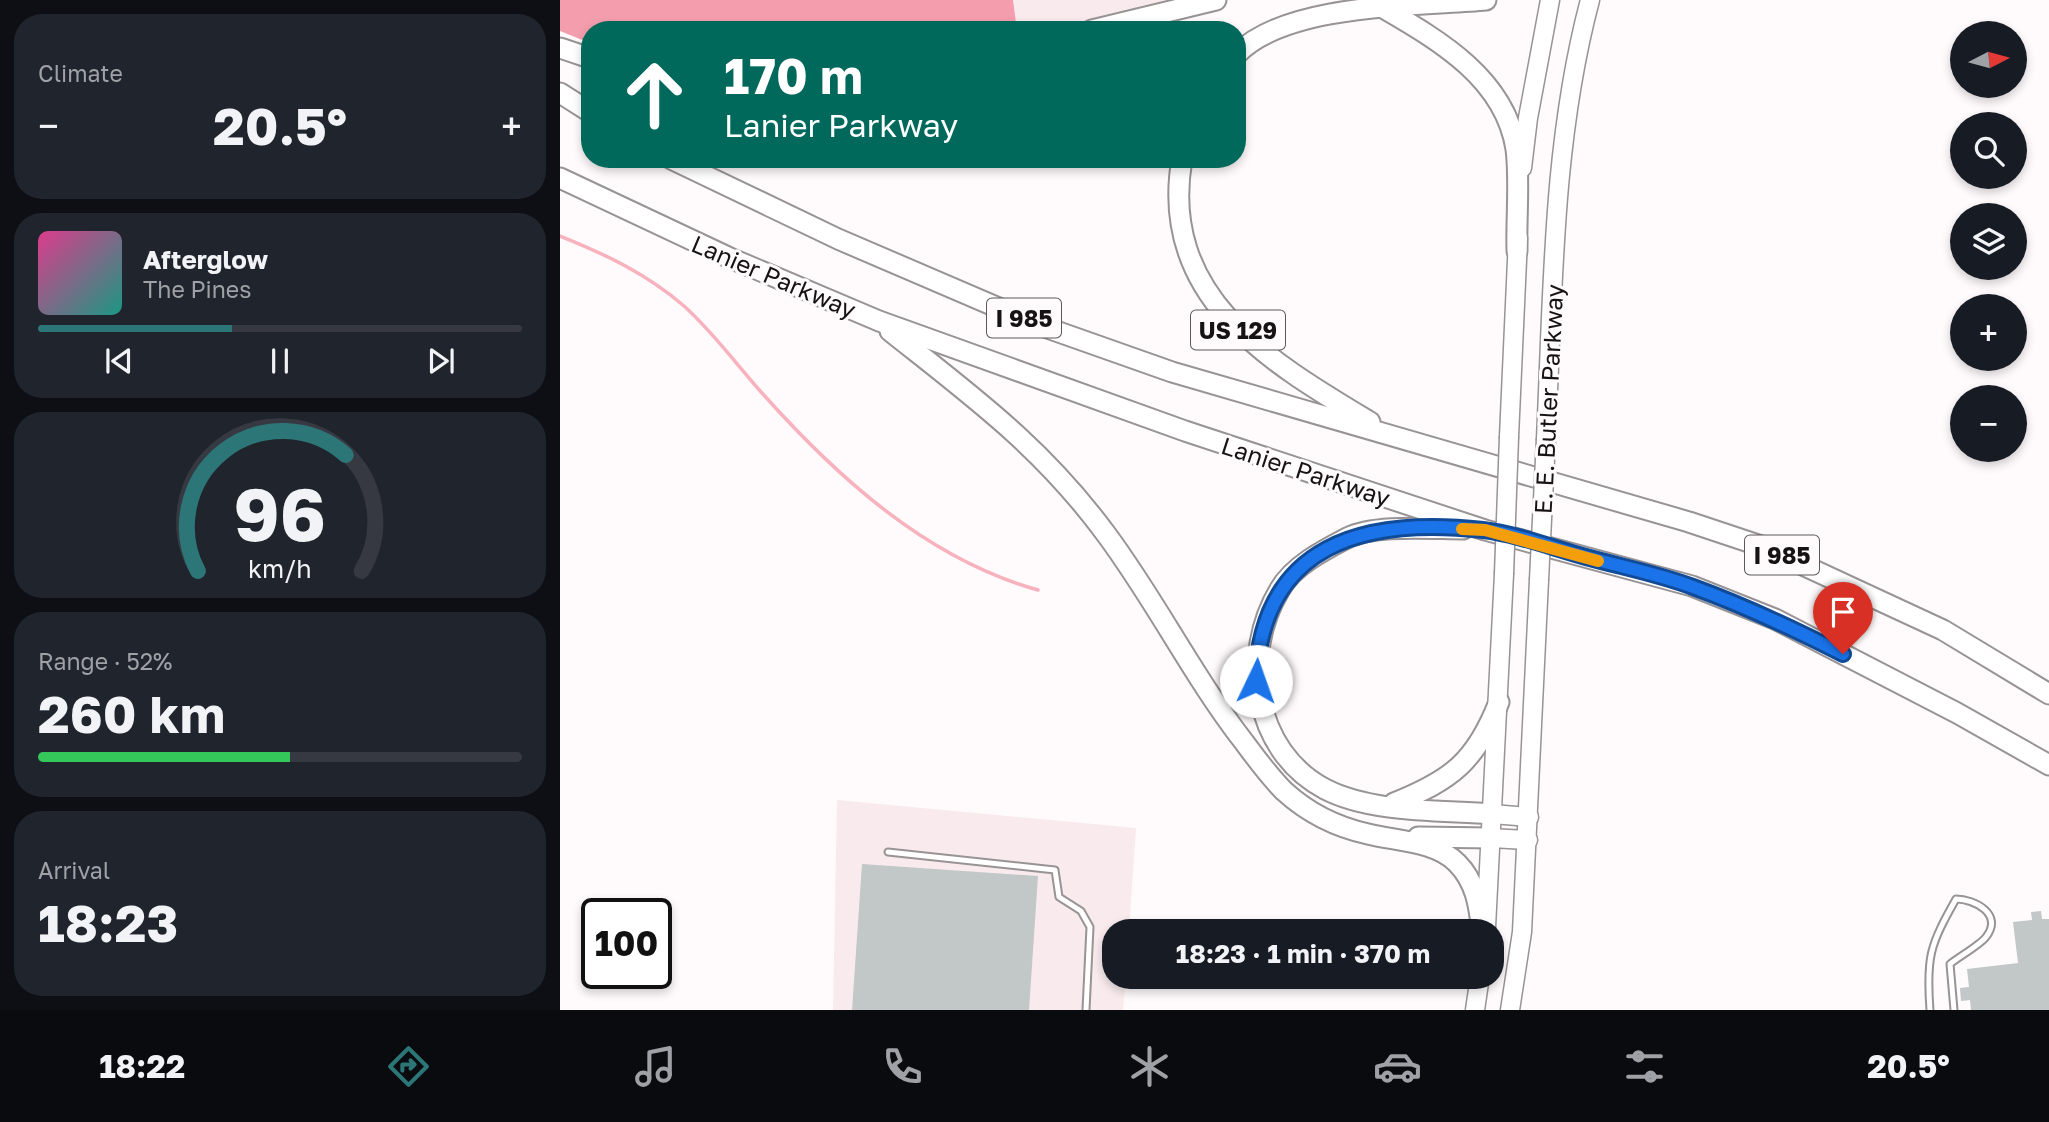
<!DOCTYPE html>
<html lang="en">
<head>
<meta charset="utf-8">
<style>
	:root { --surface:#171b24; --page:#20242c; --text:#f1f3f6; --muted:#9ea1a6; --line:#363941; --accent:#2c7678 }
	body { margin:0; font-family:"Golos Text",sans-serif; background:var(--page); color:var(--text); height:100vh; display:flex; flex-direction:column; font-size:26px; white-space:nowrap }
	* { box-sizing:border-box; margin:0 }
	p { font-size:23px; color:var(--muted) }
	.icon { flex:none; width:38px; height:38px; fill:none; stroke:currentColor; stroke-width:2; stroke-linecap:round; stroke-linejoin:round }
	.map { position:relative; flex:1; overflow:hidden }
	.drawer { display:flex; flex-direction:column; gap:14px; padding:14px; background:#0d0f14; width:560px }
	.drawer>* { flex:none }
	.guide { position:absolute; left:21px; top:21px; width:665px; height:147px; border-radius:28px; box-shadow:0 4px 10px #0003; background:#00695c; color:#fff; overflow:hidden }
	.needle { width:46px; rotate:84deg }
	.buttons { position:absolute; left:1390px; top:21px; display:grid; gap:14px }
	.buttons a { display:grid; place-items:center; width:77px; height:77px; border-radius:50%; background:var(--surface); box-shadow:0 4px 10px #0003; font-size:35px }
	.speed { position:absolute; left:21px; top:898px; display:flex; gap:14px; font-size:35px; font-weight:700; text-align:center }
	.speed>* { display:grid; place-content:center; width:91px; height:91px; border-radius:50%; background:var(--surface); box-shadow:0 4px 10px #0003; line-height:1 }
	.speed .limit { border:4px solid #111; border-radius:10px; background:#fff; color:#111 }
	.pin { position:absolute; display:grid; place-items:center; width:60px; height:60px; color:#fff; margin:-72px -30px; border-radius:50% 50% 50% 0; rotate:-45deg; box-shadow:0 0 7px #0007 }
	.pin .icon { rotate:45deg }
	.me { position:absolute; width:77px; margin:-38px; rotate:3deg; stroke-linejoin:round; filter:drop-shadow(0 0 5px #0008) }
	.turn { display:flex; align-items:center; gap:24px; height:147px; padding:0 28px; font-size:32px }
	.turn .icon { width:91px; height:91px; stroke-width:2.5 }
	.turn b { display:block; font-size:49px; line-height:60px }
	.big { font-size:52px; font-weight:700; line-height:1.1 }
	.drawer .widget { flex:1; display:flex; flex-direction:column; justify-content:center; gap:10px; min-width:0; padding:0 24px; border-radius:28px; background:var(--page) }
	.drawer .dial { align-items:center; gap:0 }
	.dial svg { height:182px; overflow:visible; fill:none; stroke:var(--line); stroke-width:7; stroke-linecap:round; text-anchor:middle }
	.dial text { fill:var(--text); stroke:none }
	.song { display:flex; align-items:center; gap:21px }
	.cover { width:84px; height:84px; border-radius:10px; background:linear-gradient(135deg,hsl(330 70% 55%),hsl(170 70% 35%)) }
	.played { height:7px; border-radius:4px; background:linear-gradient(90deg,var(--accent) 40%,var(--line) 40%) }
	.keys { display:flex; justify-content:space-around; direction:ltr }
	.heat { display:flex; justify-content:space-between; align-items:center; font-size:38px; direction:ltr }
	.charge { height:10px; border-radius:5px; background:linear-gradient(90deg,#34c759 52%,var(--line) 0) }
	.trip { position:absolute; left:542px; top:919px; width:402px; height:70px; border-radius:28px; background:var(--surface); box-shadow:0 4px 10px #0003; font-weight:700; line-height:70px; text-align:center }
	.tabs { display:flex; height:112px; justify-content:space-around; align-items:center; background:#090b0e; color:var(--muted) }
	.tabs .icon { width:49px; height:49px }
	.tabs .current { color:var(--accent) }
	.tabs b { font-size:32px; color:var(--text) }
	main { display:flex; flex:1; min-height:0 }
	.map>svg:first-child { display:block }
	.built { fill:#f9ebed }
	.forest { fill:#f49dad }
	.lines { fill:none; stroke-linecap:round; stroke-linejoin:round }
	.stream { stroke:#f8b2be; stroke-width:3.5 }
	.building { fill:#c2c7c7 }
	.service-casing { stroke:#989394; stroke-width:9 }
	.trunk-casing { stroke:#989394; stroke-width:21 }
	.motorway-casing { stroke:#989394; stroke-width:23 }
	.service { stroke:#fff; stroke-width:5 }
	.trunk { stroke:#fff; stroke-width:18 }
	.motorway { stroke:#fff; stroke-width:19 }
	.trunk-bridge-casing { stroke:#989394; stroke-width:21; stroke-linecap:butt }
	.trunk-bridge { stroke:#fff; stroke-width:18 }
	.route-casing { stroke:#114b97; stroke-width:18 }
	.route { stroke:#1a73e8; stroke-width:12 }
	.slow { stroke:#f59e0b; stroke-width:12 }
	.labels { text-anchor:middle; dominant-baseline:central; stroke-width:6; stroke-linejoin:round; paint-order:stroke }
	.shield { fill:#fffafb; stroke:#5b5859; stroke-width:2 }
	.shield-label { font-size:23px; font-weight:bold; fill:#151314 }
	.street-label { font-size:24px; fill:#151314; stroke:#fffafb }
</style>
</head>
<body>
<main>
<section class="drawer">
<div class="widget"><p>Climate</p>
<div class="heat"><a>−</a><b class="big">20.5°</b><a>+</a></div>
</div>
<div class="widget">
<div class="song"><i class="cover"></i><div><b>Afterglow</b><p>The Pines</p></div></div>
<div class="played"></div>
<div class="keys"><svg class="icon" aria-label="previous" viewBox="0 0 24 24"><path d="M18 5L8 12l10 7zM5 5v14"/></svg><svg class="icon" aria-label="pause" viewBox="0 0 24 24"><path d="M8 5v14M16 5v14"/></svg><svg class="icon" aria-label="next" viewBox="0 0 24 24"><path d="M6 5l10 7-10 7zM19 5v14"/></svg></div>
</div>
<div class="widget dial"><svg viewBox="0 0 100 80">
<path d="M14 69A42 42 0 1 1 86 69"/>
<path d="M14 69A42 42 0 0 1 79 18" stroke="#2c7678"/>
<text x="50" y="56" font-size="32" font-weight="700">96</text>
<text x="50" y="72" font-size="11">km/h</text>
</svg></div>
<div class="widget"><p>Range · 52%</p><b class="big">260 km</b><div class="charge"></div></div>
<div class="widget"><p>Arrival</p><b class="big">18:23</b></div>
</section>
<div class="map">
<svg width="1489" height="1010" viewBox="0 0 1489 1010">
	<rect width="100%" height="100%" fill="#fffafb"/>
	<!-- built -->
	<g class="built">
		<polygon points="453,0 612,0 486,30 457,30"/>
		<polygon points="277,800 576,828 569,931 555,931 555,976 566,977 563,1010 273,1010"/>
	</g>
	<!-- forest -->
	<polygon class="forest" points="0,0 453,0 457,30 30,30 30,43 0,31"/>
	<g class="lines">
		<!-- stream -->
		<path class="stream" d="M0,236c45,18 87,38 124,70 29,26 52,58 78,87 75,84 165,166 276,197"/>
	</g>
	<!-- building -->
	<g class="building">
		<polygon points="302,864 478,876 469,1010 292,1010"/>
		<polygon points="1481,911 1482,919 1489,919 1489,1010 1411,1010 1410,1000 1401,1001 1400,988 1409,987 1407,969 1458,963 1453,922 1472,920 1471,912"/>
	</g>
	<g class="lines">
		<defs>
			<g id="service">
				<polyline points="328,852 495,870 499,897 521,911 530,927 526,1010"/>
				<path d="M1370,1010c-4,-53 0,-65 26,-111 18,0 48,15 30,38 -6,8 -26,19 -36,27l4,46"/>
			</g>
			<g id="trunk">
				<polyline points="962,168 968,118 990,0"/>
				<polyline points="949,437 958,238"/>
				<path d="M986,439c7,-147 6,-296 44,-439"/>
				<polyline points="932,814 969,817"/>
				<polyline points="931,838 968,840"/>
				<polyline points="926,927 944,574"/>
				<polyline points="915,1010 920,976"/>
				<polyline points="950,1010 962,932 979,580"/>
			</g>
			<g id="motorway">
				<path d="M825,9c55,32 120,70 131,140 4,31 0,70 1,102"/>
				<polyline points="532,30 656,0"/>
				<polyline points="0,48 30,58"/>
				<path d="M677,54c50,-51 180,-48 249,-54"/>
				<polyline points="0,93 30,112"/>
				<polyline points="111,159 278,239 476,324 612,372 1129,522 1204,547 1383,630 1489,694"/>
				<path d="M622,159c-24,138 88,203 188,263"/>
				<polyline points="0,178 170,258 319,321 625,431 925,530 1132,586 1215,619 1397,713 1489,765"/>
				<path d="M330,331c83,66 152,116 216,203 50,67 86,141 138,208 12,16 25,34 40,49 24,22 52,36 84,43 28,7 68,7 89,29 19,19 22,43 25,68"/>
				<path d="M903,529c-32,0 -88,-5 -116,9 -23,12 -54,28 -67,51 -40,66 -27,162 45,200 46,24 116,21 167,25"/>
				<path d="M834,803c58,-23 82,-42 105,-101"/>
				<polyline points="858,837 931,838"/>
			</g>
		</defs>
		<!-- service casing -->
		<use href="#service" class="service-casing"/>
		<!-- trunk casing -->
		<use href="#trunk" class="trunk-casing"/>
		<!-- motorway casing -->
		<use href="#motorway" class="motorway-casing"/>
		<!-- service -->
		<use href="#service" class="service"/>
		<!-- trunk -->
		<use href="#trunk" class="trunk"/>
		<!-- motorway -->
		<use href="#motorway" class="motorway"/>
		<defs>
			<g id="trunk-bridge">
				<polyline points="944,574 949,437"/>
				<polyline points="979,580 986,439"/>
			</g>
		</defs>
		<!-- trunk-bridge casing -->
		<use href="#trunk-bridge" class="trunk-bridge-casing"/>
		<!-- trunk-bridge -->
		<use href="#trunk-bridge" class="trunk-bridge"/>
	</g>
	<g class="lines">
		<defs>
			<path id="route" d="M696,681c5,-138 109,-164 227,-151 34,4 70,18 103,27 36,10 73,17 107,30 52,19 101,42 150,67"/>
		</defs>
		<!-- route casing -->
		<use href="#route" class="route-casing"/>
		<!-- route -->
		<use href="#route" class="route"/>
		<!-- slow -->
		<polyline class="slow" points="902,529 925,530 1038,561"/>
	</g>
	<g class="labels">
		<!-- shield labels -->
		<g class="shield">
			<rect x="427" y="298.5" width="74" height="39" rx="5"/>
			<rect x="631" y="310.5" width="94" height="39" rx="5"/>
			<rect x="1185" y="535.5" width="74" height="39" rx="5"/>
		</g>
		<g class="shield-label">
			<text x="464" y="318">I 985</text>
			<text x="678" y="330">US 129</text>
			<text x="1222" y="555">I 985</text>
		</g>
		<!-- street labels -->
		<g class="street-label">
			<text transform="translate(214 276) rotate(23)">Lanier Parkway</text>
			<text transform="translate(988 399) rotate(-87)">E. E. Butler Parkway</text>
			<text transform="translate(746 471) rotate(18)">Lanier Parkway</text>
		</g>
	</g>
</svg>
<div class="buttons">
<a><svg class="needle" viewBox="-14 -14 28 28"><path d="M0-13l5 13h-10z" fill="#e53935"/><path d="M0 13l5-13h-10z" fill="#9ea1a6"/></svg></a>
<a><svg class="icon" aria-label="search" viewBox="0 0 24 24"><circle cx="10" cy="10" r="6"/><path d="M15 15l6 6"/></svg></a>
<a><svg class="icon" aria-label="layers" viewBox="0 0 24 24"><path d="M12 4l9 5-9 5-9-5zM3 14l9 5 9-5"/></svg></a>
<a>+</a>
<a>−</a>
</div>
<div class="speed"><div class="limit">100</div></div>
<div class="pin" style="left:1283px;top:654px;background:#d93025"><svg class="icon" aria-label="arrive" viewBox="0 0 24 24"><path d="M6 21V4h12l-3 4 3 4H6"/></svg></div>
<svg class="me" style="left:696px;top:681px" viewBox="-20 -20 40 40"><circle r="19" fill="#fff"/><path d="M0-13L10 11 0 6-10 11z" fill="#1a73e8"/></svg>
<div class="trip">18:23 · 1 min · 370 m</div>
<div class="guide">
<div class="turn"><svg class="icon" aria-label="ahead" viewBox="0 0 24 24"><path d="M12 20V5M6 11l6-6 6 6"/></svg><div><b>170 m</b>Lanier Parkway</div></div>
</div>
</div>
</main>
<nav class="tabs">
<b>18:22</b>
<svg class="icon current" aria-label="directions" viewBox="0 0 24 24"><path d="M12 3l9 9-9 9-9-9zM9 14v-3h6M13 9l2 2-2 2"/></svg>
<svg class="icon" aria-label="music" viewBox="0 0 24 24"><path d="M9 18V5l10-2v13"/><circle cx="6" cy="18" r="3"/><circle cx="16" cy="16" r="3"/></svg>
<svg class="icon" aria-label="phone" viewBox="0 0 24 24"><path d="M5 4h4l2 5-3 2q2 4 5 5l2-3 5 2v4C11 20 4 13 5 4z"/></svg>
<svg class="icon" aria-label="climate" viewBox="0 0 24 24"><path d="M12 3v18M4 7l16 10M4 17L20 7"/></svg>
<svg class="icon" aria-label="car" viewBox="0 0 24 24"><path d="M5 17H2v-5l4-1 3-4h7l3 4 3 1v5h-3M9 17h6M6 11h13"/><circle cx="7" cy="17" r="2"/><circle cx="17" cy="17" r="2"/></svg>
<svg class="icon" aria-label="filters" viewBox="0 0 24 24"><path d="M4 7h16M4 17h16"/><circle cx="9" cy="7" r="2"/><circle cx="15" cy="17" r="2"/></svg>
<b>20.5°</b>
</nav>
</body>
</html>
